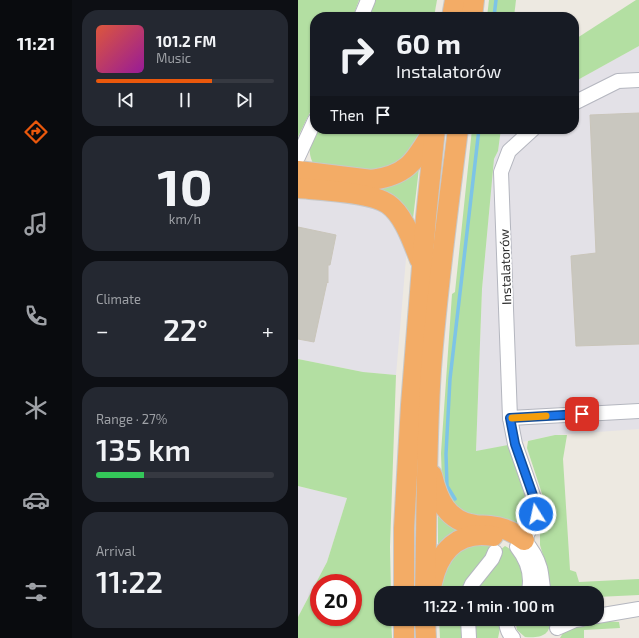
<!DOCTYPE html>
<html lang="en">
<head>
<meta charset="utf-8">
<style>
	:root { --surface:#171b24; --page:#242831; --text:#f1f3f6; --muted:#9ea1a6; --line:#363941; --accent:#ea580c }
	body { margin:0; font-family:"Exo 2",sans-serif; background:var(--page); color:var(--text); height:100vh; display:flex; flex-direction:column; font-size:15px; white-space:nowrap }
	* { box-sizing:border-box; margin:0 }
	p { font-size:13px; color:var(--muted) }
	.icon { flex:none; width:22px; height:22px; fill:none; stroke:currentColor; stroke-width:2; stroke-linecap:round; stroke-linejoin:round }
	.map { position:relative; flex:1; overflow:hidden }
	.side { display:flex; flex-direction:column; gap:10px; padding:10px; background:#0d0f14; width:226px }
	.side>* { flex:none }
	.top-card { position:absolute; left:12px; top:12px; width:269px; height:122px; border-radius:16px; box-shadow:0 1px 3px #0004; background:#171b24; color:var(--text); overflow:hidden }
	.speed { position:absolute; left:12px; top:574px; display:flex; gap:8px; font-size:20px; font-weight:700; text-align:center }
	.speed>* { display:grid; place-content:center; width:52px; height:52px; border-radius:50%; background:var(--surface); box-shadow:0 1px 3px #0004; line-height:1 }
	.speed .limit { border:6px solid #d22; background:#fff; color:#111 }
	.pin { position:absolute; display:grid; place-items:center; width:34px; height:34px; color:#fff; margin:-17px; border-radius:8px; box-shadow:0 2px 6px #0006 }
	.me { position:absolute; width:44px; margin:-22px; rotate:350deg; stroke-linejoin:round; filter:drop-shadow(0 0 3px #0008) }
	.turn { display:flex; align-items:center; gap:14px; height:84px; padding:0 20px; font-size:18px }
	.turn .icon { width:52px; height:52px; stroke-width:2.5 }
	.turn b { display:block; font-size:28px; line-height:34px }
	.then { display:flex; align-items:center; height:38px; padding:0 20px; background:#0003; gap:8px; font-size:15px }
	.big { font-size:30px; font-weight:600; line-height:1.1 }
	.side .tile { flex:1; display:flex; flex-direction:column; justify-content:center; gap:6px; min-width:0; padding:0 14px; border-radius:16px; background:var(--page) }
	.side .dial { align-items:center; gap:0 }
	.dial b { font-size:52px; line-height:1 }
	.song { display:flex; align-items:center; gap:12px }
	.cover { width:48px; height:48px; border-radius:6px; background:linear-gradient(135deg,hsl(10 70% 55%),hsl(300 70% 35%)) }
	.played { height:4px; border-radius:2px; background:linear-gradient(90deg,var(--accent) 65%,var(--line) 65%) }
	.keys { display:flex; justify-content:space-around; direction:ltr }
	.heat { display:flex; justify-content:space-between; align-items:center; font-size:22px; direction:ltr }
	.charge { height:6px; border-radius:3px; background:linear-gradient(90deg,#34c759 27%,var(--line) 0) }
	.trip { position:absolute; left:76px; top:586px; width:230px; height:40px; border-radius:16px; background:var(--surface); box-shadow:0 1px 3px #0004; font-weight:600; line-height:40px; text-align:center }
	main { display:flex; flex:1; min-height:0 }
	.tabs { display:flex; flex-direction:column; width:72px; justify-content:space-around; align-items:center; background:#090b0e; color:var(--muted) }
	.tabs .icon { width:28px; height:28px }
	.tabs .current { color:var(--accent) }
	.tabs b { font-size:18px; color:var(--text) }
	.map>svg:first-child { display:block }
	.industrial { fill:#e3e1e7 }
	.green { fill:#b3dfa2; fill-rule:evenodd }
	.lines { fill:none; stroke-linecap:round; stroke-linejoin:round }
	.stream { stroke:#7dc4e7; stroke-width:3.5 }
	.building { fill:#c9c7bf; stroke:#c9c5ba }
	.minor-casing { stroke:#b4b6bf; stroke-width:16 }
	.highway-casing { stroke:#c8c8c8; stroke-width:22 }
	.minor { stroke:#fff; stroke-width:14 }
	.highway { stroke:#f3ac66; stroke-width:20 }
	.route-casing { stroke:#114b97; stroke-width:10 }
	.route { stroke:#1a73e8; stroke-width:7 }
	.slow { stroke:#f59e0b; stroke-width:7 }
	.labels { text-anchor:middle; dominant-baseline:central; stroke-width:3.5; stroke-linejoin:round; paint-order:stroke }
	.street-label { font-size:13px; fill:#2d2d2d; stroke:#fff }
</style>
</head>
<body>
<main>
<nav class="tabs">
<b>11:21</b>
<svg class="icon current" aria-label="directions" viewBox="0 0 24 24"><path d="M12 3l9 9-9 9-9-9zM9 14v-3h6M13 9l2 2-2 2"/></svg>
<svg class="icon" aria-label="music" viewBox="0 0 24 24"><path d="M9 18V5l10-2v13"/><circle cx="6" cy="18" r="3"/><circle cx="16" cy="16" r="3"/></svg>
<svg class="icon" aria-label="phone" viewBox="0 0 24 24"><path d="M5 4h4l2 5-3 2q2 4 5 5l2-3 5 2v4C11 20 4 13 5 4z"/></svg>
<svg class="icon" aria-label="climate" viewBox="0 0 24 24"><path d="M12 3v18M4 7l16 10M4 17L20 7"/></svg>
<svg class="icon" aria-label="car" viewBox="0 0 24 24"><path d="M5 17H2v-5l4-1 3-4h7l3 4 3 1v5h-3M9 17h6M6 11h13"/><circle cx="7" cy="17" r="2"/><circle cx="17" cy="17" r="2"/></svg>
<svg class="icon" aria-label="filters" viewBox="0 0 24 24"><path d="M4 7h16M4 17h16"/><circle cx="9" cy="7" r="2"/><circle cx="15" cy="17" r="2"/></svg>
</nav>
<section class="side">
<div class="tile">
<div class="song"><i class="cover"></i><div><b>101.2 FM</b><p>Music</p></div></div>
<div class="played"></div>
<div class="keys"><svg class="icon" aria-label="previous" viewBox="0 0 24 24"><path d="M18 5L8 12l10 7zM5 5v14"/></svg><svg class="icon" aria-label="pause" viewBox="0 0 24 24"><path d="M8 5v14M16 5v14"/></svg><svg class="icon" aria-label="next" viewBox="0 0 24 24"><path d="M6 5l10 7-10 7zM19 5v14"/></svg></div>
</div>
<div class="tile dial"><b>10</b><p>km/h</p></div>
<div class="tile"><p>Climate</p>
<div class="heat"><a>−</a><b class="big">22°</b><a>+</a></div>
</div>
<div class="tile"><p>Range · 27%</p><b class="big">135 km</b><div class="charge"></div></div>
<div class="tile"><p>Arrival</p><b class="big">11:22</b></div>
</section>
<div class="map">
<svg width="341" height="638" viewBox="0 0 341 638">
	<rect width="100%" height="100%" fill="#ede9e1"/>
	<!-- industrial -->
	<g class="industrial">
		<polygon points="341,46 341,429 257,435 178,452 184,290 196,159 200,151 203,129 276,129 276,82"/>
		<polygon points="4,196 87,208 109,247 98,375 65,372 0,359 0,200"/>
		<polygon points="0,486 49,498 29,562 0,617"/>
	</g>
	<!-- green -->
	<g class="green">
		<polygon points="0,0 61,0 55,17 17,17 17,102 0,137"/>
		<polygon points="75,0 139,0 136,17 67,17"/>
		<polygon points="191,0 218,0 216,17 189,17"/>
		<polygon points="338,0 341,0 341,46 276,82 276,40"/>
		<path d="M19,129h103l-7,22 -21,19 -39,4 -39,-9c-8,-15 -3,-22 3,-36z"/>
		<polygon points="174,129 203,129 200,151 196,159 184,289 178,451 210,445 230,505 225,520 211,525 179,518 156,506 144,481 143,453 154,294 157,292"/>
		<polygon points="122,160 114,227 107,215 73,184"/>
		<path d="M0,359l65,13 33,3 -6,172 1,46h-10v26h10l1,19h-94v-21l29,-55 20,-64 -49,-12zM21,583h34v34h-34z"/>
		<polygon points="257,435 269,435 265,459 272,570 278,572 281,582 341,579 341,595 299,597 299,593 256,593 252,587 249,569 242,545 242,533 248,519 249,511 248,506 229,448 230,441"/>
		<polygon points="140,506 172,530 140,551"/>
		<polygon points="172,541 192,544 191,554 165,593 140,593 140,573"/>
		<path d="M207,546c18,10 17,22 19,40l-6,7h-45l27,-43z"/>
		<polygon points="141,619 166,619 166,638 142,638"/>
		<polygon points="174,619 204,619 203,624 200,638 174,638"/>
		<path d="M217,619h36c-1,17 -10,19 -26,18l-8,-7z"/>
		<polygon points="290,621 307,621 321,622 322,628 286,630 286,638 262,638 265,633"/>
	</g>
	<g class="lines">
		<!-- stream -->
		<g class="stream">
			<polyline points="196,17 198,0"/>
			<polyline points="157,499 149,486 148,454 152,379 181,129"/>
		</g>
	</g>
	<!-- building -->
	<g class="building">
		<polygon points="341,113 341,344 278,346 273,256 298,253 292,115"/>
		<polygon points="0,227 38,235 32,265 30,265 30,283 29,282 16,342 0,339"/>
	</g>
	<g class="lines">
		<defs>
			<g id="minor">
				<polyline points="63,17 70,0"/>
				<polyline points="276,103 320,81 341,80"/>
				<polyline points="0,157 17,120"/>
				<polyline points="212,418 341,411"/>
				<path d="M226,540c7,8 13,17 16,28 2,8 2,17 4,25"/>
				<polyline points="170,593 174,584 194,559 197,552"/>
				<path d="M229,593c3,-4 3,-7 3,-12 0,-13 -5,-24 -13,-34 10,-10 20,-27 19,-43l-21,-60 -5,-26 -9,-246 8,-21 24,-22"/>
				<polyline points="299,616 341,609"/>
				<polyline points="170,619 171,638"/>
				<path d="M208,619c0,7 2,14 7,19"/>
				<polyline points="259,628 277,620 284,619"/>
			</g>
			<g id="highway">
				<polyline points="154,17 157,0"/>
				<polyline points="174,17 176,0"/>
				<path d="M0,171l74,9c37,-5 43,-20 61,-49"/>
				<path d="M0,188c22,2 73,4 90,16 16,11 25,39 32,56"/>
				<path d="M134,475c6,25 15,46 43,50 5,1 10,0 15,1 13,1 24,6 34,14"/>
				<path d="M134,583c7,-32 26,-53 61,-47"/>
				<polyline points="106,593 106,528 113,405 128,217 137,129"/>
				<path d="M127,593c2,-75 1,-149 6,-224 6,-80 17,-160 27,-240"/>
				<polyline points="106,619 106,638"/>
				<polyline points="127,619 128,638"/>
			</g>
		</defs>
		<!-- minor casing -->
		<use href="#minor" class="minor-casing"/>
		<!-- highway casing -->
		<use href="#highway" class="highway-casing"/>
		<!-- minor -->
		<use href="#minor" class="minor"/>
		<!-- highway -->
		<use href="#highway" class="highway"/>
	</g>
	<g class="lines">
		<defs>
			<polyline id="route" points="238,514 238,504 217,444 212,418 284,414"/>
		</defs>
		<!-- route casing -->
		<use href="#route" class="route-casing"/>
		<!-- route -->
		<use href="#route" class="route"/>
		<!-- slow -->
		<polyline class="slow" points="214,418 248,416"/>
	</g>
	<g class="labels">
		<!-- street labels -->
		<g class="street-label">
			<text transform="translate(207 267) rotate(-92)">Instalatorów</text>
		</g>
	</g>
</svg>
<div class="speed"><div class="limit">20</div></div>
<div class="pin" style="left:284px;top:414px;background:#d93025"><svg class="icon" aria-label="arrive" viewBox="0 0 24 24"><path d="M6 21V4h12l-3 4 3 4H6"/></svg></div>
<svg class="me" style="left:238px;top:514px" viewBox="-20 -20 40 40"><circle r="17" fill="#1a73e8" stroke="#fff" stroke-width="3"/><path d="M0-11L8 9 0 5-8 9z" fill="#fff"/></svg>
<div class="trip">11:22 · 1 min · 100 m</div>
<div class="top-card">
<div class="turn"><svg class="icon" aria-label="right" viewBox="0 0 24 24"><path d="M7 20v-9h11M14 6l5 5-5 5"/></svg><div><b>60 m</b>Instalatorów</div></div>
<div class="then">Then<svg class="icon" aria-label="arrive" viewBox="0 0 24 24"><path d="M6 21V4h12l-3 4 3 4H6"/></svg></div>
</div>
</div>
</main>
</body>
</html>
